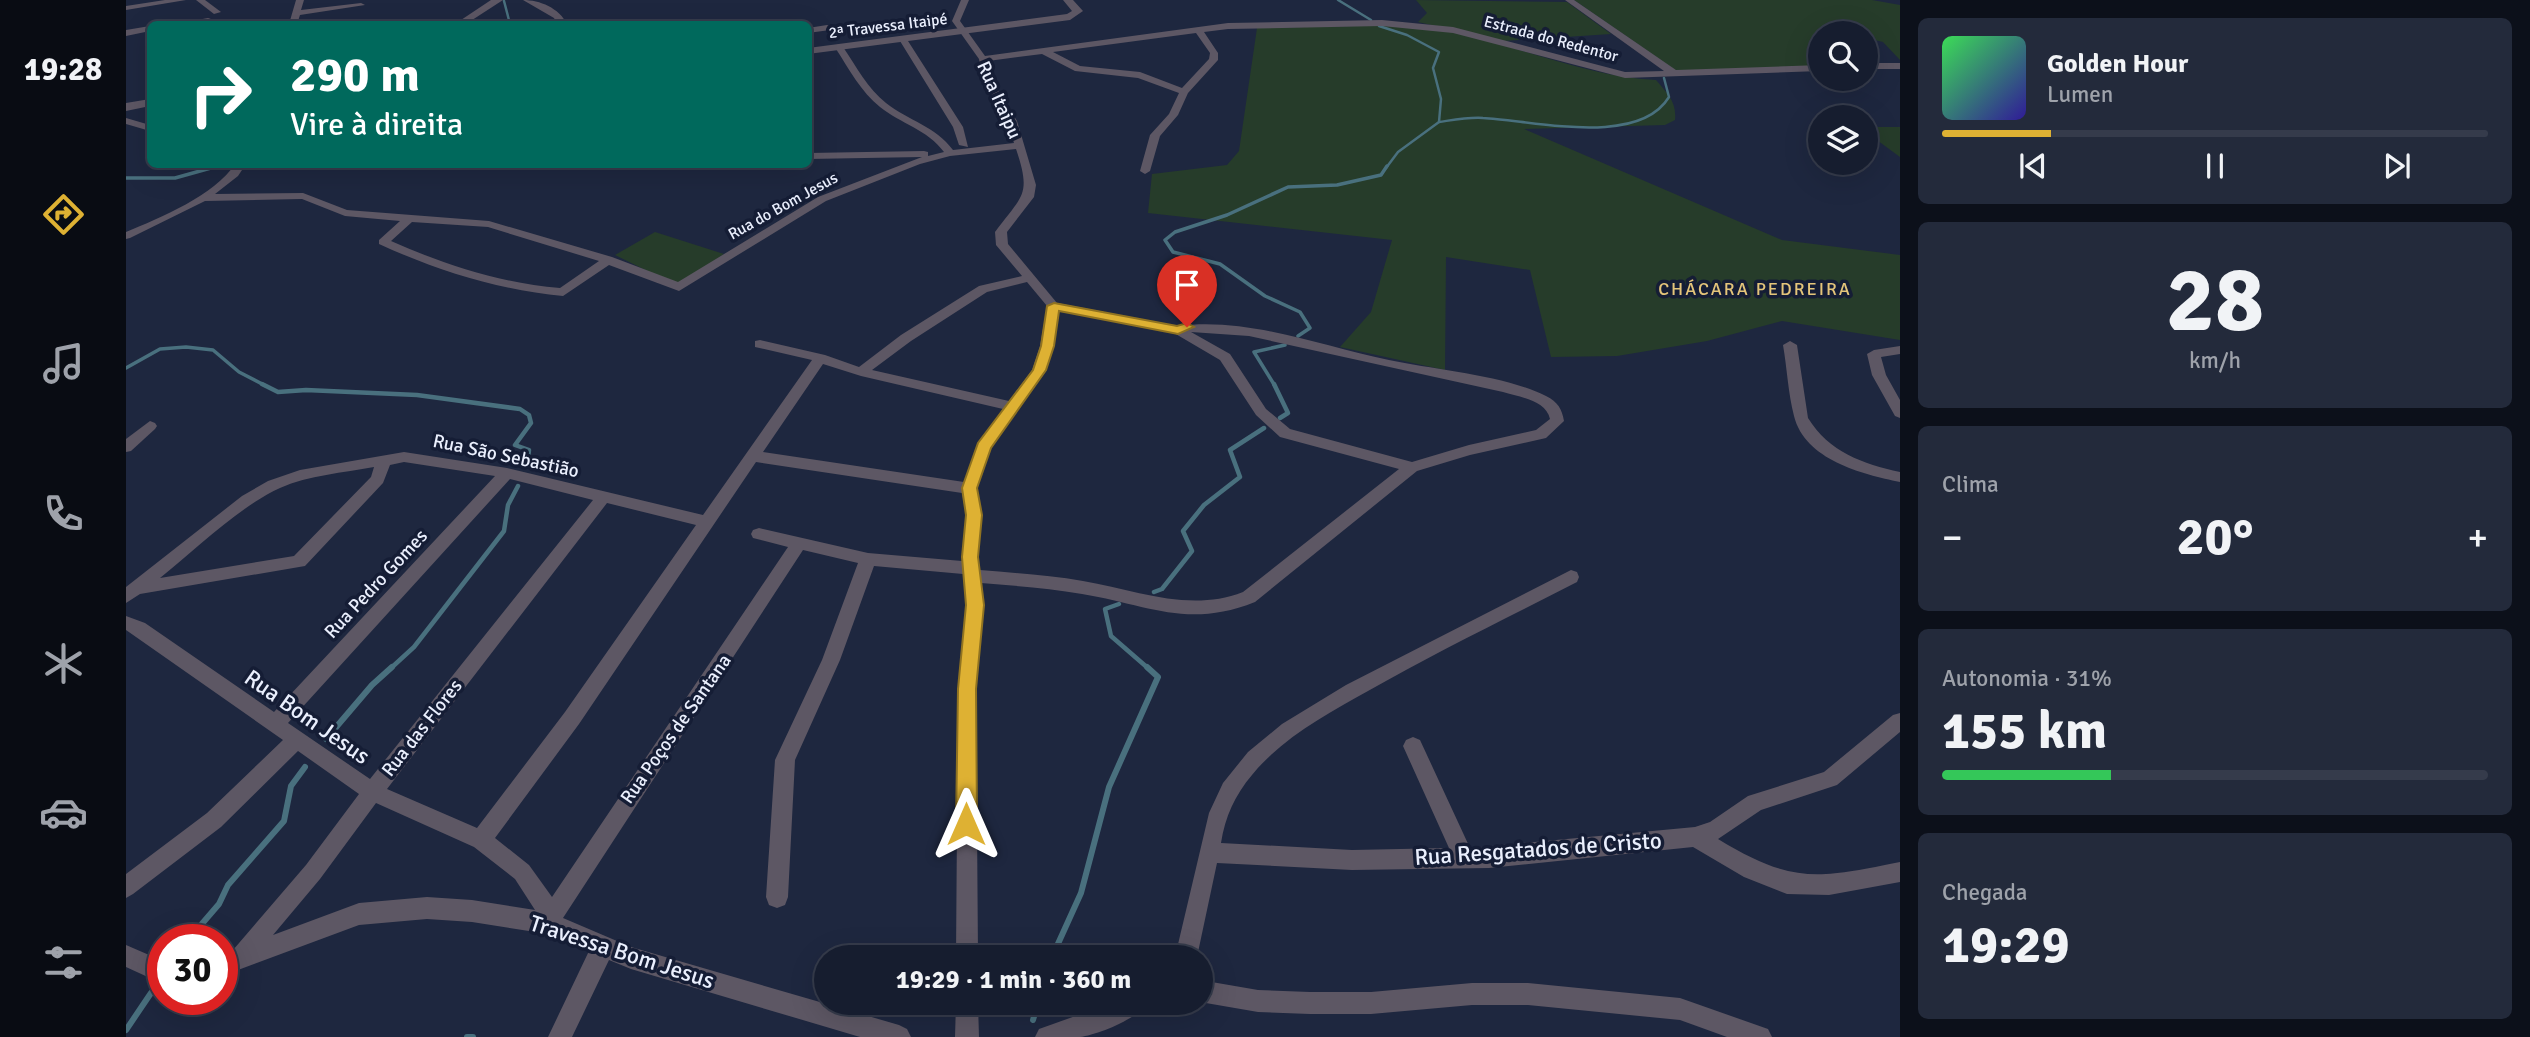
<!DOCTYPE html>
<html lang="pt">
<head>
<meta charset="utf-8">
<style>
	:root { --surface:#161d2f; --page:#232a3b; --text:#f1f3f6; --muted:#9ea2aa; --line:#353b4b; --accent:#deb133 }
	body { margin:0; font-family:Signika,sans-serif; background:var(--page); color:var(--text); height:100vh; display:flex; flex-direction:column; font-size:26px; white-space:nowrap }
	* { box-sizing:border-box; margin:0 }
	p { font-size:23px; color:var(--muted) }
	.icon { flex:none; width:38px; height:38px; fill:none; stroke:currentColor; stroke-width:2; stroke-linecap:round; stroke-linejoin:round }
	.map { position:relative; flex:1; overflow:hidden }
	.details { display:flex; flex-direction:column; gap:18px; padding:18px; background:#0c101a; width:630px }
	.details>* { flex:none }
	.top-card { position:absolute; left:21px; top:21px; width:665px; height:147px; border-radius:10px; box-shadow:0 7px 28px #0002,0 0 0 2px var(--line); background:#00695c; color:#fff; overflow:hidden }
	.tools { position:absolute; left:1682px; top:21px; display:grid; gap:14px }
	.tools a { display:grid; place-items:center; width:70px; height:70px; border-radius:50%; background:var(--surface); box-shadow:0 7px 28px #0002,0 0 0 2px var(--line); font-size:35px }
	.speed { position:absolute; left:21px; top:924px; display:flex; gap:14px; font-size:35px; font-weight:700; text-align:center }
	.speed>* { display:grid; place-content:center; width:91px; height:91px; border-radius:50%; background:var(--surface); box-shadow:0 7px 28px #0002,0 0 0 2px var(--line); line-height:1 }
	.speed .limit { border:10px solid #d22; background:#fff; color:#111 }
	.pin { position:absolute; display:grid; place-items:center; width:60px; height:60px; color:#fff; margin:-72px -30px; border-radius:50% 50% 50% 0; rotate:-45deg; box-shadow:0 0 7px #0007 }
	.pin .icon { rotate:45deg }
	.me { position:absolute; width:77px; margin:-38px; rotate:0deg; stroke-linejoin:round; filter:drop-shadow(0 0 5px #0008) }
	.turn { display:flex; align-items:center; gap:24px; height:147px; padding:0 28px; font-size:32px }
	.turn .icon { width:91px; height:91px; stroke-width:2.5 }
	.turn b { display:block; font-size:49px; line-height:60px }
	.big { font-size:52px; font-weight:800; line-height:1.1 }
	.details .card { flex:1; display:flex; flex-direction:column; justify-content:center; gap:10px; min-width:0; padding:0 24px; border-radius:10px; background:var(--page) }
	.details .dial { align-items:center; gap:0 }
	.dial b { font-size:91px; line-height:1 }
	.song { display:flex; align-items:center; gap:21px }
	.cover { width:84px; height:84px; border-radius:10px; background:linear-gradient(135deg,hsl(130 70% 55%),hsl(250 70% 35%)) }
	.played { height:7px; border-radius:4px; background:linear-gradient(90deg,var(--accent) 20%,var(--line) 20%) }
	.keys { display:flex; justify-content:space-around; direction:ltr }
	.heat { display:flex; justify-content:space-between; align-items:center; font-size:38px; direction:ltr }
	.charge { height:10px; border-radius:5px; background:linear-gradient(90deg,#34c759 31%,var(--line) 0) }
	.trip { position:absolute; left:688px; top:945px; width:399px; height:70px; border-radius:35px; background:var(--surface); box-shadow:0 7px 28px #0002,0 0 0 2px var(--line); font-weight:800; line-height:70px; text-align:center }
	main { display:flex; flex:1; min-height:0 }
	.tabs { display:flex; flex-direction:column; width:126px; justify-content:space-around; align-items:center; background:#090c13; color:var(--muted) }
	.tabs .icon { width:49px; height:49px }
	.tabs .selected { color:var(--accent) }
	.tabs b { font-size:32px; color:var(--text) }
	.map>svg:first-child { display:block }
	.green { fill:#263c2a }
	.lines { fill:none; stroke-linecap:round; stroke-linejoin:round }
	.stream-far3 { stroke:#49707e; stroke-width:2.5 }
	.stream-far2 { stroke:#49707e; stroke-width:3.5 }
	.stream-far1 { stroke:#49707e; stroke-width:4.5 }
	.stream { stroke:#49707e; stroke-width:6 }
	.minor { fill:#5d5764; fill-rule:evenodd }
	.tertiary { fill:#5d5764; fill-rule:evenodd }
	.route { fill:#deb133; stroke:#907321; stroke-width:2 }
	.labels { text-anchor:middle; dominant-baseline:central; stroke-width:7; stroke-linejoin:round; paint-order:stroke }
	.far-street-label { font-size:16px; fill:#eaeffd; stroke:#151d35 }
	.far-neighbourhood-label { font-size:18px; letter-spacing:2px; fill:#e4c57a; stroke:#151d35 }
	.street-label { font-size:19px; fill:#eaeffd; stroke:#151d35 }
	.near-street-label { font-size:23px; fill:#eaeffd; stroke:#151d35 }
</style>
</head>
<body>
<main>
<nav class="tabs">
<b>19:28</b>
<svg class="icon selected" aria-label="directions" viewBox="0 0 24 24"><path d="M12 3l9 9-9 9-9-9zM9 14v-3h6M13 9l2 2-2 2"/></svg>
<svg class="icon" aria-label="music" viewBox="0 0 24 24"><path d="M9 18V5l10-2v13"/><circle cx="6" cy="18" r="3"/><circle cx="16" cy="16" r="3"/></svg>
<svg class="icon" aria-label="phone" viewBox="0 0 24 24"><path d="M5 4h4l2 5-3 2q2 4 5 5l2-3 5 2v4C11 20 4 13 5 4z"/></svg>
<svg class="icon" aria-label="climate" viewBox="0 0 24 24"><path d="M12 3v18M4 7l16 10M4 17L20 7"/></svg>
<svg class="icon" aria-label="car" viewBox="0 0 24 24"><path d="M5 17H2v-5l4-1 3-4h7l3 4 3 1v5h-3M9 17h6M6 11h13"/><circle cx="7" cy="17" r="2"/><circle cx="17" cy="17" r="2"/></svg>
<svg class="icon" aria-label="filters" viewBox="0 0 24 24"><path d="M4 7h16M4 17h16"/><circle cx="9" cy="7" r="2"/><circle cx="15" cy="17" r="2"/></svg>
</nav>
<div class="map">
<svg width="1774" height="1037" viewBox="0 0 1774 1037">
	<rect width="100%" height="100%" fill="#1e273f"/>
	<!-- green -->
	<g class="green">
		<polygon points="1290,0 1441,2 1485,34 1377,41 1292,22 1301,13"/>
		<polygon points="1448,0 1746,0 1774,5 1774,60 1757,42 1740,38 1740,33 1694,33 1694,66 1552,72"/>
		<path d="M1278,25c87,6 166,51 252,55 11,13 21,22 19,40l-10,5 -141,4 258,111 118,15v85l-118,-19 -75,20 -90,15 -66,1 -21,-87 -84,-13 -1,113 -105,-23 31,-35 21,-72 -244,-27 4,-39 75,-9 12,-14 18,-123z"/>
		<polygon points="1740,124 1744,127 1774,127 1774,157 1740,132"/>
		<polygon points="529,232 598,254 552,286 489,255"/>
	</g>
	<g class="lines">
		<!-- stream-far3 -->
		<g class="stream-far3">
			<polyline points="1212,0 1245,20"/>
			<polyline points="378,1 384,24"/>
			<polyline points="1253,26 1281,35 1313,52 1307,68 1315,99 1313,122 1272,152 1260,168"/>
			<path d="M1313,122c14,-2 29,-5 44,-4 48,2 155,30 186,-21l-5,-19"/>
			<polyline points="88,168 96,164"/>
		</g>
		<!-- stream-far2 -->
		<g class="stream-far2">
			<polyline points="0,178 49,178 92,166"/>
			<polyline points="1172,336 1184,328 1174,312 1139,296 1094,264 1047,252 1039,240 1049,232 1101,215 1162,187 1211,185 1255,175 1261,166"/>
			<polyline points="0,368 34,349 60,347 87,350 113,372 140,386"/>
			<polyline points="1149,386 1128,352 1159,345"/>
		</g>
		<!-- stream-far1 -->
		<g class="stream-far1">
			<polyline points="136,384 152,392 180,390 291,395 394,409 403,415 405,423 389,445 403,450 401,467"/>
			<polyline points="1148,384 1162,413 1154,418"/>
			<polyline points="1028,592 1036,589 1066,551 1057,531 1078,505 1114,477 1104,450 1138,428"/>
			<polyline points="993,604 979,609 985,636 1023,669"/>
			<polyline points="264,669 288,647 378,531 382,505 392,486"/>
		</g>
		<!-- stream -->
		<g class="stream">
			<polyline points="200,739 246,685 266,667"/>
			<polyline points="62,940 93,904 102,885 158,821 165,786 179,767"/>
			<polyline points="926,957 955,893 983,787 1032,677 1021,667"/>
			<polyline points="907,1020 912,1003"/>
			<polyline points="0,1030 25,993"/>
			<polyline points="341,1037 347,1037"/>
		</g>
		<!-- minor -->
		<g class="minor">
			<polygon points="39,0 60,0 0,10 0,6"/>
			<polygon points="70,0 79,0 95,12 88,14"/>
			<polygon points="170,0 178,0 175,10 235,3 239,5 174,15 171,24 163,24"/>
			<path d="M835,0h8l-9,21 25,35 243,-33 154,-3 71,7 172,45 39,-1 -99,-71h9l102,70 144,-5v6l-195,7 -172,-45 -71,-7 -154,3 -24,3 14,21v7l-30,33 -10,22 -18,21 -10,35 -5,3 -5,-3 10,-36 19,-21 10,-21 -41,-15 -63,-7 -33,-17 -54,7 5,21 24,39 19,64 -2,12 -27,35 1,12 49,59 121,23c71,-9 142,20 211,34 47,10 115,15 157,36 12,6 16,13 18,25l-18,17 -76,17 -53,16 -162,131c-68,27 -106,3 -173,-8 -33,-6 -67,-8 -101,-11l3,22 -8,84 2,268h-22l2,-268 8,-84 -3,-31 -89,-8 -34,94 -45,100 -7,137 -3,8 -8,3 -8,-3 -3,-8 9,-137 47,-100 36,-97 -55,-13 -240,368 68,29 268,78 8,4 4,8h-51l-229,-68 -22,-9 -37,77h-24l41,-86 -41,-17 -76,-12 -45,-3 -68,6 -137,51v-22l11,-4 73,-85 53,-71 -61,-43 -77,76 -88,67 -7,4v-24l81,-61 76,-73 -157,-110v-14l19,7 129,89 221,-236 -91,-14 -14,3 -7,18 -78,83 -165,28 -14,9v-16l116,-91 26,-15 32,-11 104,-18 103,16 196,47 109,-155 -57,-13v-6l5,-1 65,15 34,12 42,-32 78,-49 43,-10 -26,-31 -1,-13c27,-37 37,-36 21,-83l-66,7 -30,8 -94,37 -147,90 -70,-26 -46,31c-64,-6 -125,-25 -184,-52v-4l21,-19 -55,-5 -43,-17 -97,2 -75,37 -4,1v-7c34,-14 89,-37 109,-68h11l-8,12 -23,18 88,-1 44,17 142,11 123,36 66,25 140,-85 104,-40 -114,2v-6l116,-2 4,1v4l16,-4c-17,-23 -43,-28 -64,-45 -19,-15 -31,-38 -44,-58l1,-2h6c13,19 25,42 43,56 23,18 49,23 67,47l61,-7 -7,-22 -24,-39 -4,-23 -27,-38zM1070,33l14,20 -1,6 -27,29 -42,-16 -60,-6 -27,-14zM286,222l76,5 111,34 -39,27c-59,-5 -115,-23 -169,-47zM901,282l20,24 -7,40 -8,24 -23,31 -137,-31 39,-29 76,-49zM933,311l115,22 46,27 36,55 24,22 119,32 -156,123c-54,21 -106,-2 -160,-11 -34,-6 -69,-8 -103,-11l-2,-13 4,-42 -5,-27 14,-41 55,-76 8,-25zM1065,332l58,4 254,56c16,5 43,8 47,27l-14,11 -67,15 -57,17 -122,-33 -24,-20 -36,-55zM697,364l38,12 142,33 -26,37 -13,36 -201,-30zM630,462l206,31 4,22 -4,46 -94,-8 -109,-25 -6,2 -2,4 2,4 35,9 -236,350 -23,-32 -34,-27 84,-114zM248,467l-3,10 -77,79 -134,22c35,-28 80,-72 120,-90 29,-13 63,-15 94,-21zM384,479l83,21 -223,279 -82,-56zM481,503l89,22 -131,187 -88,116 -90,-39zM250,803l98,44 41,32 20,31 -63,-10 -45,-3 -68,6 -86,32 47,-56z"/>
			<polygon points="82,18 85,19 85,23 49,24"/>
			<polygon points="436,21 440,24 431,24 432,22"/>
			<polygon points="701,25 704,26 704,30 682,33 682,28"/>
			<polygon points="24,26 24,31 0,36 0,30"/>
			<polygon points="778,38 782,41 837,127 842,147 833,145 827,127 774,41"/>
			<rect x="1740" y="63" width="34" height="6"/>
			<polygon points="0,118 24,125 24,131 0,124"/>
			<path d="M1664,341l7,4 11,73c21,34 55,46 92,54v10c-38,-8 -95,-22 -106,-66 -6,-23 -7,-48 -11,-71z"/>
			<polygon points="1774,346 1774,354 1755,357 1760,375 1774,400 1774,418 1769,416 1746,375 1741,354 1748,350"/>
			<polygon points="24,421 29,423 31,426 29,429 5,451 0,452 0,439"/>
			<path d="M1445,570l6,2 2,5 -2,5c-70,36 -141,70 -209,109 -41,23 -86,47 -116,84 -17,20 -27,42 -31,68l131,7 97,-2 -46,-102 3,-6 7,-3 7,3 50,108 225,-21 15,-5 38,-26 76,-24 69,-57 7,-2v19l-63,53 -76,25 -43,29c74,45 99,40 182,23v20l-71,13 -42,-1 -43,-17 -51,-30 -204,21 -137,2 -135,-7 -20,94h-22l34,-144 14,-30 25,-31 34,-28 64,-39z"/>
			<polygon points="0,945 37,961 37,984 0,967"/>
			<polygon points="1074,980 1132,990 1184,992 1245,992 1346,983 1402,983 1554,998 1642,1029 1646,1037 1601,1037 1554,1020 1402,1005 1346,1005 1245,1014 1184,1014 1132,1012 1074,1002"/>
			<polygon points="830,1003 852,1003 853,1037 829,1037"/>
			<path d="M986,1003h34c-6,15 -49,32 -66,34 -15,0 -30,0 -45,0l4,-8z"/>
		</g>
		<!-- tertiary -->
		<g class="tertiary">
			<polygon points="365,0 377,0 340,24 329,24"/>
			<path d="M397,0c17,0 36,8 44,24h-10l-3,-6z"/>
			<polygon points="937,0 947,0 957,11 944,20 682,54 682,48 941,14 946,11"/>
			<polygon points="24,99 24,106 0,111 0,103"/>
		</g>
	</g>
	<!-- route -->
	<polygon class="route" points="928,303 1051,326 1061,323 1068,327 1052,334 933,311 928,346 920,370 865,448 851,488 856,515 852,557 858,605 850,689 851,824 848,831 840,834 833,831 830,824 832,689 840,605 836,557 840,515 836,488 852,443 907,370 915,346 921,306"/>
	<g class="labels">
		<!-- far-street labels -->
		<g class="far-street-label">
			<text transform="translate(762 26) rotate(-7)">2ª Travessa Itaipé</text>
			<text transform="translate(1425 39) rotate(15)">Estrada do Redentor</text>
			<text transform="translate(657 206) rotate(-29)">Rua do Bom Jesus</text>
		</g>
		<!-- far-neighbourhood labels -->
		<g class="far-neighbourhood-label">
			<text x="1629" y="289">CHÁCARA PEDREIRA</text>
		</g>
		<!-- street labels -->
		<g class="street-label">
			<text transform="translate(873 100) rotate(66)">Rua Itaipu</text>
			<text transform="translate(380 456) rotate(12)">Rua São Sebastião</text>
			<text transform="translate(250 584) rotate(-47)">Rua Pedro Gomes</text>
			<text transform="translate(296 728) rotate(-52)">Rua das Flores</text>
			<text transform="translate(550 729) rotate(-55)">Rua Poços de Santana</text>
		</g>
		<!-- near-street labels -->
		<g class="near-street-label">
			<text transform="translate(181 717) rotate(35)">Rua Bom Jesus</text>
			<text transform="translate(1412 849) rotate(-4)">Rua Resgatados de Cristo</text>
			<text transform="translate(496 952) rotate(18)">Travessa Bom Jesus</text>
		</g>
	</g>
</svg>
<div class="tools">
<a><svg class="icon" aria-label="search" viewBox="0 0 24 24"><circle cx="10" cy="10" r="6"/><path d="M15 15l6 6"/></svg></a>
<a><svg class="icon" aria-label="layers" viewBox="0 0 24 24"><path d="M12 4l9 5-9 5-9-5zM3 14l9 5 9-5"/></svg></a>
</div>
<div class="speed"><div class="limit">30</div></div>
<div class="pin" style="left:1061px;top:327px;background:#d93025"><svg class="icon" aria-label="arrive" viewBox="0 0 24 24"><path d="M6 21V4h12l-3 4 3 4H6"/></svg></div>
<svg class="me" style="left:840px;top:824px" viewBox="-20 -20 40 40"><path d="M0-17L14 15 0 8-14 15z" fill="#deb133" stroke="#fff" stroke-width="4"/></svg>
<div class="trip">19:29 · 1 min · 360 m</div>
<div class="top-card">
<div class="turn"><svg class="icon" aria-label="right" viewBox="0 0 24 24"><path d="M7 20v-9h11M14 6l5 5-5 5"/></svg><div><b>290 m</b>Vire à direita</div></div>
</div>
</div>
<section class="details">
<div class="card">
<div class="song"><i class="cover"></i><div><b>Golden Hour</b><p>Lumen</p></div></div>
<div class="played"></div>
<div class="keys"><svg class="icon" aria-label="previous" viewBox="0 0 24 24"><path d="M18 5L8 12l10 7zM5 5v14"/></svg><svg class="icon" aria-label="pause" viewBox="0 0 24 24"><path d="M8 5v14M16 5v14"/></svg><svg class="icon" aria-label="next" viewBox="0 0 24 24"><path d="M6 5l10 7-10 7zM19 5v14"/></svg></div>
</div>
<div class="card dial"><b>28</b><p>km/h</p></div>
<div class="card"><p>Clima</p>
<div class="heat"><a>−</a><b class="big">20°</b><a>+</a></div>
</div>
<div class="card"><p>Autonomia · 31%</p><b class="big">155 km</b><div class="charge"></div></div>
<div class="card"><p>Chegada</p><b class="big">19:29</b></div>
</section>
</main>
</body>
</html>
